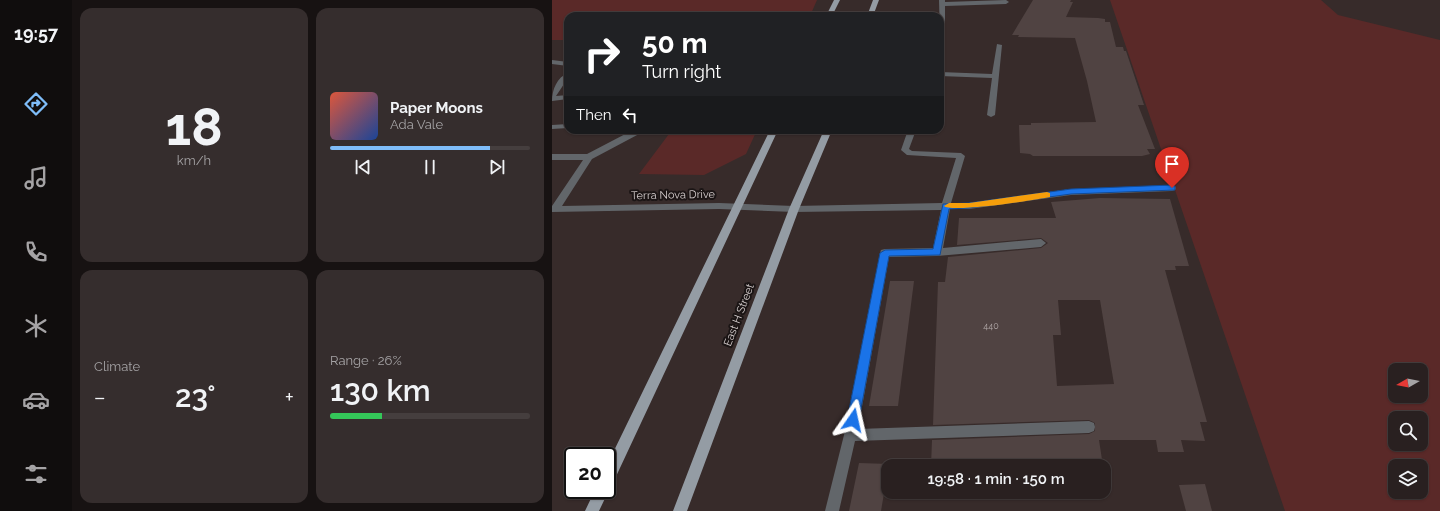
<!DOCTYPE html>
<html lang="en">
<head>
<meta charset="utf-8">
<style>
	:root { --surface:#292020; --page:#352d2d; --text:#f1f3f6; --muted:#a5a3a5; --line:#453e3e; --accent:#7fbdf9 }
	body { margin:0; font-family:Raleway,sans-serif; background:var(--page); color:var(--text); height:100vh; display:flex; flex-direction:column; font-size:15px; white-space:nowrap }
	* { box-sizing:border-box; margin:0 }
	p { font-size:13px; color:var(--muted) }
	.icon { flex:none; width:22px; height:22px; fill:none; stroke:currentColor; stroke-width:2; stroke-linecap:round; stroke-linejoin:round }
	.map { position:relative; flex:1; overflow:hidden }
	.sheet { display:flex; flex-direction:column; gap:8px; padding:8px; background:#171212; width:480px }
	.sheet>* { flex:none }
	.guide { position:absolute; left:12px; top:12px; width:380px; height:122px; border-radius:12px; box-shadow:0 1px 3px #0004,0 0 0 1px var(--line); background:#202124; color:#fff; overflow:hidden }
	.needle { width:26px; rotate:261deg }
	.fabs { position:absolute; left:836px; top:363px; display:grid; gap:8px }
	.fabs a { display:grid; place-items:center; width:40px; height:40px; border-radius:8px; background:var(--surface); box-shadow:0 1px 3px #0004,0 0 0 1px var(--line); font-size:20px }
	.speed { position:absolute; left:12px; top:447px; display:flex; gap:8px; font-size:20px; font-weight:700; text-align:center }
	.speed>* { display:grid; place-content:center; width:52px; height:52px; border-radius:50%; background:var(--surface); box-shadow:0 1px 3px #0004,0 0 0 1px var(--line); line-height:1 }
	.speed .limit { border:2px solid #111; border-radius:6px; background:#fff; color:#111 }
	.pin { position:absolute; display:grid; place-items:center; width:34px; height:34px; color:#fff; margin:-41px -17px; border-radius:50% 50% 50% 0; rotate:-45deg; box-shadow:0 0 4px #0007 }
	.pin .icon { rotate:45deg }
	.me { position:absolute; width:44px; margin:-22px; rotate:11deg; stroke-linejoin:round; filter:drop-shadow(0 0 3px #0008) }
	.turn { display:flex; align-items:center; gap:14px; height:84px; padding:0 12px; font-size:18px }
	.turn .icon { width:52px; height:52px; stroke-width:2.5 }
	.turn b { display:block; font-size:28px; line-height:34px }
	.then { display:flex; align-items:center; height:38px; padding:0 12px; background:#0003; gap:8px; font-size:15px }
	.big { font-size:30px; font-weight:600; line-height:1.1 }
	.sheet .card { flex:1; display:flex; flex-direction:column; justify-content:center; gap:6px; min-width:0; padding:0 14px; border-radius:12px; background:var(--page) }
	.sheet .dial { align-items:center; gap:0 }
	.dial b { font-size:52px; line-height:1 }
	.song { display:flex; align-items:center; gap:12px }
	.cover { width:48px; height:48px; border-radius:6px; background:linear-gradient(135deg,hsl(10 70% 55%),hsl(220 70% 35%)) }
	.played { height:4px; border-radius:2px; background:linear-gradient(90deg,var(--accent) 80%,var(--line) 80%) }
	.keys { display:flex; justify-content:space-around; direction:ltr }
	.heat { display:flex; justify-content:space-between; align-items:center; font-size:22px; direction:ltr }
	.charge { height:6px; border-radius:3px; background:linear-gradient(90deg,#34c759 26%,var(--line) 0) }
	.sheet .tiles { flex:1; display:grid; gap:8px; grid-template-columns:repeat(2,1fr) }
	.trip { position:absolute; left:329px; top:459px; width:230px; height:40px; border-radius:12px; background:var(--surface); box-shadow:0 1px 3px #0004,0 0 0 1px var(--line); font-weight:600; line-height:40px; text-align:center }
	main { display:flex; flex:1; min-height:0 }
	.tab-bar { display:flex; flex-direction:column; width:72px; justify-content:space-around; align-items:center; background:#100d0d; color:var(--muted) }
	.tab-bar .icon { width:28px; height:28px }
	.tab-bar .active { color:var(--accent) }
	.tab-bar b { font-size:18px; color:var(--text) }
	.map>svg:first-child { display:block }
	.green { fill:#5a2928; fill-rule:evenodd }
	.building { fill:#504342; fill-rule:evenodd }
	.lines { fill:none; stroke-linecap:round; stroke-linejoin:round }
	.minor { fill:#62666a; fill-rule:evenodd }
	.major { fill:#949ca4; fill-rule:evenodd }
	.route { fill:#1a73e8; stroke:#114b97 }
	.slow { fill:#f59e0b }
	.labels { text-anchor:middle; dominant-baseline:central; stroke-width:4; stroke-linejoin:round; paint-order:stroke }
	.number-label { font-size:9px; fill:#b5acac }
	.street-label { font-size:11px; fill:#d7cfcf; stroke:#1b1515 }
</style>
</head>
<body>
<main>
<nav class="tab-bar">
<b>19:57</b>
<svg class="icon active" aria-label="directions" viewBox="0 0 24 24"><path d="M12 3l9 9-9 9-9-9zM9 14v-3h6M13 9l2 2-2 2"/></svg>
<svg class="icon" aria-label="music" viewBox="0 0 24 24"><path d="M9 18V5l10-2v13"/><circle cx="6" cy="18" r="3"/><circle cx="16" cy="16" r="3"/></svg>
<svg class="icon" aria-label="phone" viewBox="0 0 24 24"><path d="M5 4h4l2 5-3 2q2 4 5 5l2-3 5 2v4C11 20 4 13 5 4z"/></svg>
<svg class="icon" aria-label="climate" viewBox="0 0 24 24"><path d="M12 3v18M4 7l16 10M4 17L20 7"/></svg>
<svg class="icon" aria-label="car" viewBox="0 0 24 24"><path d="M5 17H2v-5l4-1 3-4h7l3 4 3 1v5h-3M9 17h6M6 11h13"/><circle cx="7" cy="17" r="2"/><circle cx="17" cy="17" r="2"/></svg>
<svg class="icon" aria-label="filters" viewBox="0 0 24 24"><path d="M4 7h16M4 17h16"/><circle cx="9" cy="7" r="2"/><circle cx="15" cy="17" r="2"/></svg>
</nav>
<section class="sheet">
<div class="tiles">
<div class="card dial"><b>18</b><p>km/h</p></div>
<div class="card">
<div class="song"><i class="cover"></i><div><b>Paper Moons</b><p>Ada Vale</p></div></div>
<div class="played"></div>
<div class="keys"><svg class="icon" aria-label="previous" viewBox="0 0 24 24"><path d="M18 5L8 12l10 7zM5 5v14"/></svg><svg class="icon" aria-label="pause" viewBox="0 0 24 24"><path d="M8 5v14M16 5v14"/></svg><svg class="icon" aria-label="next" viewBox="0 0 24 24"><path d="M6 5l10 7-10 7zM19 5v14"/></svg></div>
</div>
<div class="card"><p>Climate</p>
<div class="heat"><a>−</a><b class="big">23°</b><a>+</a></div>
</div>
<div class="card"><p>Range · 26%</p><b class="big">130 km</b><div class="charge"></div></div>
</div>
</section>
<div class="map">
<svg width="888" height="511" viewBox="0 0 888 511">
	<rect width="100%" height="100%" fill="#372b2a"/>
	<!-- green -->
	<g class="green">
		<polygon points="0,0 265,0 258,16 16,16 16,40 0,40"/>
		<path d="M558,0h211l17,15 102,25v471h-155zM843,370h26v26h-26zM843,418h26v26h-26zM843,466h26v26h-26z"/>
		<polygon points="120,130 205,130 194,154 152,175 87,174"/>
	</g>
	<!-- building -->
	<g class="building">
		<polygon points="481,0 519,0 518,2 521,2 514,17 546,18 553,19 553,22 558,22 564,47 571,47 572,51 574,51 592,105 586,105 603,149 595,149 598,154 590,156 481,156 478,154 468,153 467,125 479,125 479,123 544,122 535,81 523,38 466,37 467,35 460,35"/>
		<path d="M548,198l70,1 19,67h-14l1,4h-11l42,152h-7l5,19 -24,-1 3,12h-26l-2,-12h-57l4,26h-172l1,-26 157,-6 6,-3v-8l-6,-3 -156,5 5,-143h7l3,-25 93,-9 7,-5 -7,-5 -84,7 2,-27h97l-5,-16zM506,300h42l14,84 -57,2 -4,-51h8z"/>
		<polygon points="338,281 362,281 346,406 317,406"/>
		<polygon points="307,463 337,464 329,511 297,511"/>
		<polygon points="653,484 660,511 634,511 627,485"/>
	</g>
	<g class="lines">
		<!-- minor -->
		<g class="minor">
			<polygon points="387,0 393,0 393,2 454,0 457,2 454,4 393,6 393,25 391,34 388,36"/>
			<polygon points="445,44 450,45 443,115 439,117 435,115 440,78 388,76 388,72 440,74"/>
			<polygon points="0,60 16,62 16,66 0,64"/>
			<path d="M16,73v5l-12,18 12,-1v4l-16,2c0,-11 5,-24 16,-28z"/>
			<polygon points="16,124 16,128 0,129 0,125"/>
			<polygon points="81,130 89,130 87,134 40,159 10,206 167,203 242,206 390,203 404,158 355,155 349,150 356,130 364,130 357,149 360,151 409,153 413,156 399,203 417,203 519,189 623,186 624,188 623,190 620,191 519,195 417,209 398,209 391,248 489,239 494,243 489,247 385,256 337,257 306,429 537,421 542,423 543,427 542,431 537,433 303,441 287,511 273,511 292,435 328,253 329,250 333,249 381,248 389,210 242,212 167,209 0,212 0,206 31,160 0,160 0,154 35,154"/>
		</g>
		<!-- major -->
		<g class="major">
			<polygon points="282,0 288,0 280,16 274,16"/>
			<polygon points="321,0 327,0 321,16 315,16"/>
			<polygon points="218,130 226,130 60,485 56,487 57,490 47,511 33,511 43,490 55,490 55,465"/>
			<polygon points="272,130 280,130 247,209 135,511 121,511 237,209"/>
		</g>
	</g>
	<!-- route -->
	<polygon class="route" points="620,185 623,186 623,190 519,194 417,208 397,209 388,255 337,256 307,420 305,424 301,425 297,424 295,420 328,253 333,250 381,249 391,204 417,203 519,189"/>
	<!-- slow -->
	<path class="slow" d="M495,192l3,1v4c-14,3 -99,16 -106,9l5,-3h20z"/>
	<g class="labels">
		<!-- number labels -->
		<g class="number-label">
			<text x="439" y="326">440</text>
		</g>
		<!-- street labels -->
		<g class="street-label">
			<text transform="translate(121 195) rotate(-1)">Terra Nova Drive</text>
			<text transform="translate(187 315) rotate(-69)">East H Street</text>
		</g>
	</g>
</svg>
<div class="fabs">
<a><svg class="needle" viewBox="-14 -14 28 28"><path d="M0-13l5 13h-10z" fill="#e53935"/><path d="M0 13l5-13h-10z" fill="#a5a3a5"/></svg></a>
<a><svg class="icon" aria-label="search" viewBox="0 0 24 24"><circle cx="10" cy="10" r="6"/><path d="M15 15l6 6"/></svg></a>
<a><svg class="icon" aria-label="layers" viewBox="0 0 24 24"><path d="M12 4l9 5-9 5-9-5zM3 14l9 5 9-5"/></svg></a>
</div>
<div class="speed"><div class="limit">20</div></div>
<div class="pin" style="left:620px;top:188px;background:#d93025"><svg class="icon" aria-label="arrive" viewBox="0 0 24 24"><path d="M6 21V4h12l-3 4 3 4H6"/></svg></div>
<svg class="me" style="left:301px;top:420px" viewBox="-20 -20 40 40"><path d="M0-17L14 15 0 8-14 15z" fill="#1a73e8" stroke="#fff" stroke-width="4"/></svg>
<div class="trip">19:58 · 1 min · 150 m</div>
<div class="guide">
<div class="turn"><svg class="icon" aria-label="right" viewBox="0 0 24 24"><path d="M7 20v-9h11M14 6l5 5-5 5"/></svg><div><b>50 m</b>Turn right</div></div>
<div class="then">Then<svg class="icon" aria-label="left" viewBox="0 0 24 24"><path d="M17 20v-9H6M10 6l-5 5 5 5"/></svg></div>
</div>
</div>
</main>
</body>
</html>
